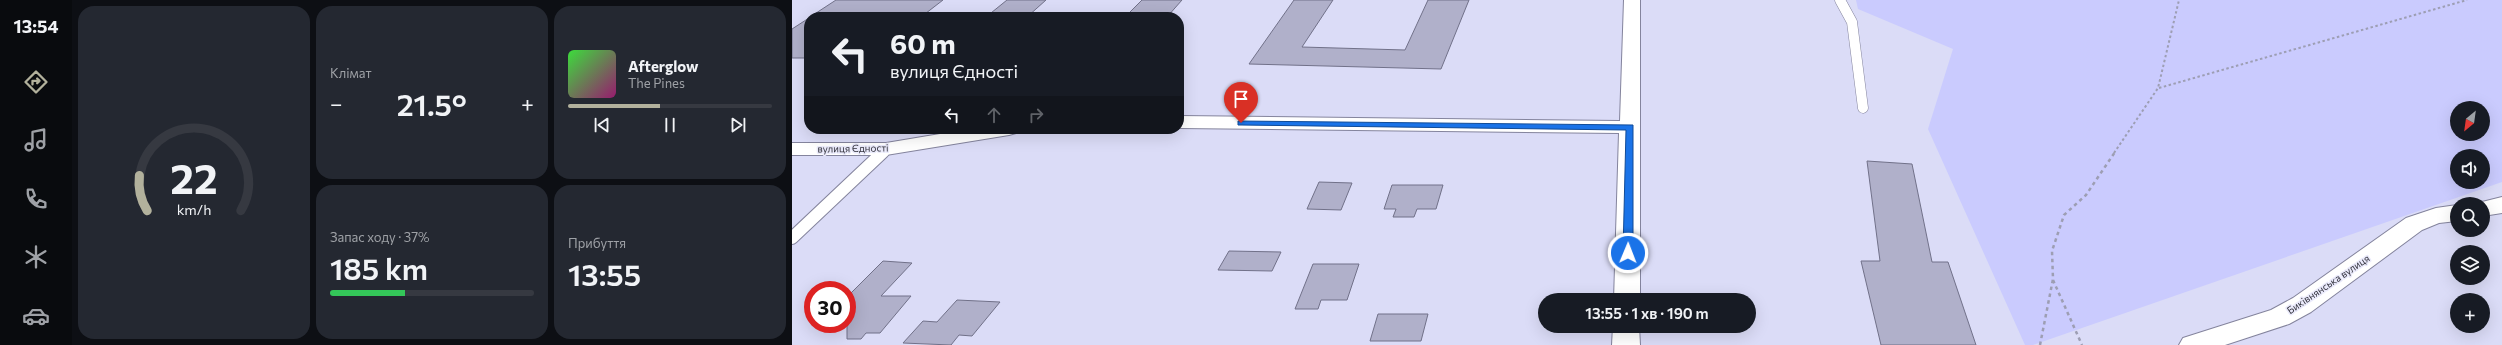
<!DOCTYPE html>
<html lang="uk">
<head>
<meta charset="utf-8">
<style>
	:root { --surface:#171b24; --page:#242831; --text:#f1f3f6; --muted:#9ea1a6; --line:#363941; --accent:#b2b19c }
	body { margin:0; font-family:Commissioner,sans-serif; background:var(--page); color:var(--text); height:100vh; display:flex; flex-direction:column; font-size:15px; white-space:nowrap }
	* { box-sizing:border-box; margin:0 }
	p { font-size:13px; color:var(--muted) }
	.icon { flex:none; width:22px; height:22px; fill:none; stroke:currentColor; stroke-width:2; stroke-linecap:round; stroke-linejoin:round }
	.map { position:relative; flex:1; overflow:hidden }
	.panel { display:flex; flex-direction:column; gap:6px; padding:6px; background:#0d0f14; width:720px }
	.panel>* { flex:none }
	.top-card { position:absolute; left:12px; top:12px; width:380px; height:122px; border-radius:16px; box-shadow:0 4px 16px #0002; background:#171b24; color:var(--text); overflow:hidden }
	.needle { width:26px; rotate:209deg }
	.controls { position:absolute; left:1658px; top:101px; display:grid; gap:8px }
	.controls a { display:grid; place-items:center; width:40px; height:40px; border-radius:50%; background:var(--surface); box-shadow:0 4px 16px #0002; font-size:20px }
	.speed { position:absolute; left:12px; top:281px; display:flex; gap:8px; font-size:20px; font-weight:700; text-align:center }
	.speed>* { display:grid; place-content:center; width:52px; height:52px; border-radius:50%; background:var(--surface); box-shadow:0 4px 16px #0002; line-height:1 }
	.speed .limit { border:6px solid #d22; background:#fff; color:#111 }
	.pin { position:absolute; display:grid; place-items:center; width:34px; height:34px; color:#fff; margin:-41px -17px; border-radius:50% 50% 50% 0; rotate:-45deg; box-shadow:0 0 4px #0007 }
	.pin .icon { rotate:45deg }
	.me { position:absolute; width:44px; margin:-22px; rotate:1deg; stroke-linejoin:round; filter:drop-shadow(0 0 3px #0008) }
	.turn { display:flex; align-items:center; gap:14px; height:84px; padding:0 20px; font-size:18px }
	.turn .icon { width:52px; height:52px; stroke-width:2.5 }
	.turn b { display:block; font-size:28px; line-height:34px }
	.lanes { display:flex; align-items:center; height:38px; padding:0 20px; background:#0003; justify-content:center; gap:20px; direction:ltr }
	.lanes .off { opacity:.35 }
	.big { font-size:30px; font-weight:600; line-height:1.1 }
	.panel .widget { flex:1; display:flex; flex-direction:column; justify-content:center; gap:6px; min-width:0; padding:0 14px; border-radius:16px; background:var(--page) }
	.panel .dial { align-items:center; gap:0 }
	.dial svg { height:104px; overflow:visible; fill:none; stroke:var(--line); stroke-width:7; stroke-linecap:round; text-anchor:middle }
	.dial text { fill:var(--text); stroke:none }
	.song { display:flex; align-items:center; gap:12px }
	.cover { width:48px; height:48px; border-radius:6px; background:linear-gradient(135deg,hsl(120 70% 55%),hsl(320 70% 35%)) }
	.played { height:4px; border-radius:2px; background:linear-gradient(90deg,var(--accent) 45%,var(--line) 45%) }
	.keys { display:flex; justify-content:space-around; direction:ltr }
	.heat { display:flex; justify-content:space-between; align-items:center; font-size:22px; direction:ltr }
	.charge { height:6px; border-radius:3px; background:linear-gradient(90deg,#34c759 37%,var(--line) 0) }
	.panel .tiles { flex:1; display:grid; gap:6px; grid-template-columns:repeat(3,1fr) }
	.widget:first-child { grid-row:span 2 }
	.trip { position:absolute; left:746px; top:293px; width:218px; height:40px; border-radius:20px; background:var(--surface); box-shadow:0 4px 16px #0002; font-weight:600; line-height:40px; text-align:center }
	main { display:flex; flex:1; min-height:0 }
	.dock { display:flex; flex-direction:column; width:72px; justify-content:space-around; align-items:center; background:#090b0e; color:var(--muted) }
	.dock .icon { width:28px; height:28px }
	.dock .current { color:var(--accent) }
	.dock b { font-size:18px; color:var(--text) }
	.map>svg:first-child { display:block }
	.green { fill:#cacbfe; fill-rule:evenodd }
	.building { fill:#b0b0ca; stroke:#717189 }
	.lines { fill:none; stroke-linecap:round; stroke-linejoin:round }
	.lane-far1-casing { stroke:#84849d; stroke-width:11 }
	.lane-casing { stroke:#84849d; stroke-width:14 }
	.street-casing { stroke:#84849d; stroke-width:2 }
	.path-far1 { stroke:#9d9eb3; stroke-width:2; stroke-dasharray:2.5 2.5; stroke-linecap:butt }
	.path { stroke:#9d9eb3; stroke-width:2.5; stroke-dasharray:3.5 3.5; stroke-linecap:butt }
	.lane-far1 { stroke:#fff; stroke-width:10 }
	.lane { stroke:#fff; stroke-width:12 }
	.street { fill:#fff; fill-rule:evenodd }
	.route { fill:#1a73e8; stroke:#114b97 }
	.labels { text-anchor:middle; dominant-baseline:central; stroke-width:3; stroke-linejoin:round; paint-order:stroke }
	.street-label { font-size:10px; fill:#33333d; stroke:#eaeafb }
</style>
</head>
<body>
<main>
<nav class="dock">
<b>13:54</b>
<svg class="icon current" aria-label="directions" viewBox="0 0 24 24"><path d="M12 3l9 9-9 9-9-9zM9 14v-3h6M13 9l2 2-2 2"/></svg>
<svg class="icon" aria-label="music" viewBox="0 0 24 24"><path d="M9 18V5l10-2v13"/><circle cx="6" cy="18" r="3"/><circle cx="16" cy="16" r="3"/></svg>
<svg class="icon" aria-label="phone" viewBox="0 0 24 24"><path d="M5 4h4l2 5-3 2q2 4 5 5l2-3 5 2v4C11 20 4 13 5 4z"/></svg>
<svg class="icon" aria-label="climate" viewBox="0 0 24 24"><path d="M12 3v18M4 7l16 10M4 17L20 7"/></svg>
<svg class="icon" aria-label="car" viewBox="0 0 24 24"><path d="M5 17H2v-5l4-1 3-4h7l3 4 3 1v5h-3M9 17h6M6 11h13"/><circle cx="7" cy="17" r="2"/><circle cx="17" cy="17" r="2"/></svg>
</nav>
<section class="panel">
<div class="tiles">
<div class="widget dial"><svg viewBox="0 0 100 80">
<path d="M14 69A42 42 0 1 1 86 69"/>
<path d="M14 69A42 42 0 0 1 8 42" stroke="#b2b19c"/>
<text x="50" y="56" font-size="32" font-weight="700">22</text>
<text x="50" y="72" font-size="11">km/h</text>
</svg></div>
<div class="widget"><p>Клімат</p>
<div class="heat"><a>−</a><b class="big">21.5°</b><a>+</a></div>
</div>
<div class="widget">
<div class="song"><i class="cover"></i><div><b>Afterglow</b><p>The Pines</p></div></div>
<div class="played"></div>
<div class="keys"><svg class="icon" aria-label="previous" viewBox="0 0 24 24"><path d="M18 5L8 12l10 7zM5 5v14"/></svg><svg class="icon" aria-label="pause" viewBox="0 0 24 24"><path d="M8 5v14M16 5v14"/></svg><svg class="icon" aria-label="next" viewBox="0 0 24 24"><path d="M6 5l10 7-10 7zM19 5v14"/></svg></div>
</div>
<div class="widget"><p>Запас ходу · 37%</p><b class="big">185 km</b><div class="charge"></div></div>
<div class="widget"><p>Прибуття</p><b class="big">13:55</b></div>
</div>
</section>
<div class="map">
<svg width="1710" height="345" viewBox="0 0 1710 345">
	<rect width="100%" height="100%" fill="#dbdcf7"/>
	<!-- green -->
	<path class="green" d="M1064,0h646v182l-469,163h-8l-97,-216 25,-80 -95,-40zM1665,108h26v26h-26zM1665,156h26v26h-26z"/>
	<!-- building -->
	<g class="building">
		<polygon points="44,0 151,0 129,17 18,17"/>
		<polygon points="215,0 254,0 235,17 194,17"/>
		<polygon points="350,0 390,0 375,17 333,17"/>
		<polygon points="502,0 541,0 510,47 613,50 636,0 677,0 649,69 457,64"/>
		<polygon points="17,18 17,58 0,58 0,29"/>
		<polygon points="1075,161 1120,164 1140,262 1156,262 1184,345 1089,345 1069,261 1088,261"/>
		<polygon points="527,182 560,183 549,210 515,209"/>
		<polygon points="600,185 651,185 644,209 625,209 622,217 601,217 604,209 592,209"/>
		<polygon points="437,251 489,252 480,271 426,270"/>
		<polygon points="91,261 120,263 89,296 119,296 88,333 74,333 69,339 55,339 55,297"/>
		<polygon points="521,264 567,264 555,300 529,300 526,309 503,309"/>
		<polygon points="165,300 208,302 180,336 167,335 159,345 111,343 131,321 145,322"/>
		<polygon points="586,314 636,314 629,341 578,341"/>
	</g>
	<g class="lines">
		<defs>
			<g id="lane-far1">
				<polyline points="1048,0 1060,22 1071,108"/>
				<polyline points="90,153 94,149"/>
			</g>
			<polyline id="lane" points="0,238 91,152"/>
			<g id="street">
				<polygon points="832,0 848,0 848,300 822,300 827,133 387,128 387,116 828,121"/>
				<polygon points="178,129 227,129 224,133 217,135 94,155 0,155 0,143 94,143"/>
				<polygon points="1710,197 1710,213 1691,216 1691,204 1682,204"/>
				<polygon points="1665,205 1665,221 1647,223 1630,230 1519,312 1497,324 1433,345 1387,345 1391,338 1479,310 1501,298 1614,218 1644,208"/>
				<polygon points="821,326 847,326 848,345 820,345"/>
			</g>
		</defs>
		<!-- lane-far1 casing -->
		<use href="#lane-far1" class="lane-far1-casing"/>
		<!-- lane casing -->
		<use href="#lane" class="lane-casing"/>
		<!-- street casing -->
		<use href="#street" class="street-casing"/>
		<!-- path-far1 -->
		<g class="path-far1">
			<polyline points="1367,88 1675,0"/>
			<polyline points="1322,153 1366,88 1387,0"/>
		</g>
		<!-- path -->
		<g class="path">
			<polyline points="1261,280 1290,345"/>
			<polyline points="1248,345 1261,279 1260,251 1272,215 1294,195 1323,152"/>
		</g>
		<!-- lane-far1 -->
		<use href="#lane-far1" class="lane-far1"/>
		<!-- lane -->
		<use href="#lane" class="lane"/>
		<!-- street -->
		<use href="#street" class="street"/>
	</g>
	<!-- route -->
	<polygon class="route" points="446,121 841,125 841,253 836,256 831,253 834,130 449,125 446,125"/>
	<g class="labels">
		<!-- street labels -->
		<g class="street-label">
			<text transform="translate(61 148) rotate(-1)">вулиця Єдності</text>
			<text transform="translate(1536 284) rotate(-34)">Биківнянська вулиця</text>
		</g>
	</g>
</svg>
<div class="controls">
<a><svg class="needle" viewBox="-14 -14 28 28"><path d="M0-13l5 13h-10z" fill="#e53935"/><path d="M0 13l5-13h-10z" fill="#9ea1a6"/></svg></a>
<a><svg class="icon" aria-label="sound" viewBox="0 0 24 24"><path d="M4 9h4l5-4v14l-5-4H4zM17 9q2 3 0 6"/></svg></a>
<a><svg class="icon" aria-label="search" viewBox="0 0 24 24"><circle cx="10" cy="10" r="6"/><path d="M15 15l6 6"/></svg></a>
<a><svg class="icon" aria-label="layers" viewBox="0 0 24 24"><path d="M12 4l9 5-9 5-9-5zM3 14l9 5 9-5"/></svg></a>
<a>+</a>
</div>
<div class="speed"><div class="limit">30</div></div>
<div class="pin" style="left:449px;top:123px;background:#d93025"><svg class="icon" aria-label="arrive" viewBox="0 0 24 24"><path d="M6 21V4h12l-3 4 3 4H6"/></svg></div>
<svg class="me" style="left:836px;top:253px" viewBox="-20 -20 40 40"><circle r="17" fill="#1a73e8" stroke="#fff" stroke-width="3"/><path d="M0-11L8 9 0 5-8 9z" fill="#fff"/></svg>
<div class="trip">13:55 · 1 хв · 190 m</div>
<div class="top-card">
<div class="turn"><svg class="icon" aria-label="left" viewBox="0 0 24 24"><path d="M17 20v-9H6M10 6l-5 5 5 5"/></svg><div><b>60 m</b>вулиця Єдності</div></div>
<div class="lanes"><svg class="icon" aria-label="left" viewBox="0 0 24 24"><path d="M17 20v-9H6M10 6l-5 5 5 5"/></svg><svg class="icon off" aria-label="ahead" viewBox="0 0 24 24"><path d="M12 20V5M6 11l6-6 6 6"/></svg><svg class="icon off" aria-label="right" viewBox="0 0 24 24"><path d="M7 20v-9h11M14 6l5 5-5 5"/></svg></div>
</div>
</div>
</main>
</body>
</html>
